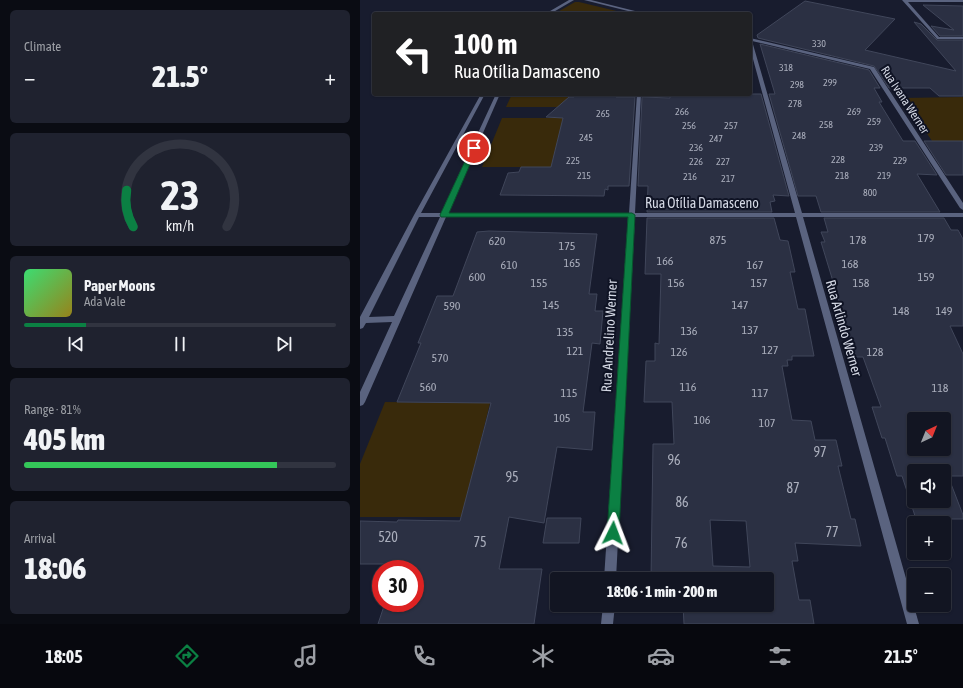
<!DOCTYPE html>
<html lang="en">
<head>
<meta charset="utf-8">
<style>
	:root { --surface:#121522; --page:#1f222f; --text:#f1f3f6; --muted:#9c9fa5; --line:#313440; --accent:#0b8043 }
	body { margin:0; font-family:"Asap Condensed",sans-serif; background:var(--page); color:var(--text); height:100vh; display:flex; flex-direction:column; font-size:15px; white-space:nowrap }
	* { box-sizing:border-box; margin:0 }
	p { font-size:13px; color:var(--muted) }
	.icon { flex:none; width:22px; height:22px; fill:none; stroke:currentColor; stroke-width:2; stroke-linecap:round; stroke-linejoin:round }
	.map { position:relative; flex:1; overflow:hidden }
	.side { display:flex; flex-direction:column; gap:10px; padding:10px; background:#0a0c13; width:360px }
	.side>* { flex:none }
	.top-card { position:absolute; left:12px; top:12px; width:380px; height:84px; border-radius:4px; box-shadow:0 1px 3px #0004,0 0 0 1px var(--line); background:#202124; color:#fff; overflow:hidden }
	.needle { width:26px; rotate:43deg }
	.fabs { position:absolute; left:547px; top:412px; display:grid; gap:8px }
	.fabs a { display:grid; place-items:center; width:44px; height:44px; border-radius:4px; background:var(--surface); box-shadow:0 1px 3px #0004,0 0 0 1px var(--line); font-size:20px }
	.speed { position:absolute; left:12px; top:560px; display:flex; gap:8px; font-size:20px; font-weight:700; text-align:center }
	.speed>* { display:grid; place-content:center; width:52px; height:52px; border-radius:50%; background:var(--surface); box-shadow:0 1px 3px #0004,0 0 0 1px var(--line); line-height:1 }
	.speed .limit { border:6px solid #d22; background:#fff; color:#111 }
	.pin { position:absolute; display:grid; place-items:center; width:34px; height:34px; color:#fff; margin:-17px; border:2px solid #fff; border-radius:50%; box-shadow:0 1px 4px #0007 }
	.me { position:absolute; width:44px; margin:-22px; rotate:3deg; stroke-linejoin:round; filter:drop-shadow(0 0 3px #0008) }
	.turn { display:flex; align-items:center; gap:14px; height:84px; padding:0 16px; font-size:18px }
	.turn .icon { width:52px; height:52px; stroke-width:2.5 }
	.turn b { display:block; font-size:28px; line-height:34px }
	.big { font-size:30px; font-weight:800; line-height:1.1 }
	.side .card { flex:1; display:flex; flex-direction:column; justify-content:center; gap:6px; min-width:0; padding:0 14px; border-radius:6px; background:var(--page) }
	.side .dial { align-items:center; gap:0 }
	.dial svg { height:104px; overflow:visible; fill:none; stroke:var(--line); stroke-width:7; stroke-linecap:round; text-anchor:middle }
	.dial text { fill:var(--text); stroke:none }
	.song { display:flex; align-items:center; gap:12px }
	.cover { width:48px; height:48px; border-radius:6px; background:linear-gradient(135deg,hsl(140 70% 55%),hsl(50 70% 35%)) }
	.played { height:4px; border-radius:2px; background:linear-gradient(90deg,var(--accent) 20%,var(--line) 20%) }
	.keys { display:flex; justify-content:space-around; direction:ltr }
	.heat { display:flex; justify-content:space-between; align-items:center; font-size:22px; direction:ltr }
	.charge { height:6px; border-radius:3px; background:linear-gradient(90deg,#34c759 81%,var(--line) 0) }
	.trip { position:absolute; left:190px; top:572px; width:224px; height:40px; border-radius:4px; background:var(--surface); box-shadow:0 1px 3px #0004,0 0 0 1px var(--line); font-weight:800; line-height:40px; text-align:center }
	.tab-bar { display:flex; height:64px; justify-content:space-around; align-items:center; background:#07080e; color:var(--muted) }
	.tab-bar .icon { width:28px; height:28px }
	.tab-bar .selected { color:var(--accent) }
	.tab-bar b { font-size:18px; color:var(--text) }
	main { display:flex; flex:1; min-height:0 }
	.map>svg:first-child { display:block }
	.green { fill:#392a0b }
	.building { fill:#2b3043; stroke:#40465a; fill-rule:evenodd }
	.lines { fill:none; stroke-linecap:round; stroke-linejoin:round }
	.street { fill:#5a637f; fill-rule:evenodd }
	.route { fill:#0b8043; stroke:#07532c }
	.labels { text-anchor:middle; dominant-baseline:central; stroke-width:4; stroke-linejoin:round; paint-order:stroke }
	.far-number-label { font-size:10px; fill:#aaaebc }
	.far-street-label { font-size:12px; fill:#d4d8e4; stroke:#0f1324 }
	.number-label { font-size:12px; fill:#aaaebc }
	.street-label { font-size:14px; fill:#d4d8e4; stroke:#0f1324 }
	.near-number-label { font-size:14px; fill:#aaaebc }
</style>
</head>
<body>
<main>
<section class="side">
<div class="card"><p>Climate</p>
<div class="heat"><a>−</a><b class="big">21.5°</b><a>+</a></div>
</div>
<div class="card dial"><svg viewBox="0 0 100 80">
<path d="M14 69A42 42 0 1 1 86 69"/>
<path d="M14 69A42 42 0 0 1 9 41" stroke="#0b8043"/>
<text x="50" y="56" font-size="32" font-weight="700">23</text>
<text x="50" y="72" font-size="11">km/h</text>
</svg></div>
<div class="card">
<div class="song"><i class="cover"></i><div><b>Paper Moons</b><p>Ada Vale</p></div></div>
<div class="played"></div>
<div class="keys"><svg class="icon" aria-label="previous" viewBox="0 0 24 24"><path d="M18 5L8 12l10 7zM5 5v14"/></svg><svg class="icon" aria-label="pause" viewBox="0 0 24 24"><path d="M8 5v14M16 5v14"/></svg><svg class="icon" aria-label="next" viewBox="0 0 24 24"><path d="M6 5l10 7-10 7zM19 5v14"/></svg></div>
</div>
<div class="card"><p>Range · 81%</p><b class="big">405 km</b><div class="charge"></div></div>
<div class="card"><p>Arrival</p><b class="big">18:06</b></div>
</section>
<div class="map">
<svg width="603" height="624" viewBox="0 0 603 624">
	<rect width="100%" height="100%" fill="#181c2e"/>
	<!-- green -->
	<g class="green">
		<polygon points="215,2 219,2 269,14 194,14"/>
		<polygon points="152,94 209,94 205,107 146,107"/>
		<polygon points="603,97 603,141 572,141 543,98"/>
		<polygon points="142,118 203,118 192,167 122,167"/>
		<polygon points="25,402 130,403 102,517 0,517 0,464"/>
	</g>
	<!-- building -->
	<g class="building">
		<polygon points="445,1 535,19 505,50 596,71 554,22 561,24 577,40 603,40 603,96 579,96 570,88 529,88 514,66 398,38 397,35"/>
		<polygon points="563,5 603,6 603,36 580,36 571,26 594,30"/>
		<polygon points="400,44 509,70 520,88 514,88 522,102 519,102 543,141 555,141 577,175 557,174 580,212 461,212 456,196 438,196 409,94 415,94"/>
		<polygon points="214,94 256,94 256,97 275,97 269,186 248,186 248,190 245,189 244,196 140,195 148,173 159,172 161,167 191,167 203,118 186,117 209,97 214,97"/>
		<polygon points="310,94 401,94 429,196 413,195 415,201 410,202 412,212 287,212 288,186 278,186 282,97 310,98"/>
		<polygon points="564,141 603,141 603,175 586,175"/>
		<path d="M287,218h127l6,22 8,1 7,31h-5l8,37h7l9,47h-22v4h-5l1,6h-6l10,54 19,1 4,19h21l6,26h-4l13,53h4l6,27 -66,-3 3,18h-6l7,39h11l4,24h-130l-1,-19h84v-26h-116l2,-135h21l-2,-42h-28l2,-41h9v-18l4,1 2,-70h-16zM350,520l36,1 4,46 -37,-1z"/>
		<path d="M464,218h120l7,12h7l5,9v87h-13l13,28v122h-15l15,39v4h-47l-14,-43h-5l-12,-38h-3l-10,-31h9l-18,-50h-7l-35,-115h4l-4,-10h7zM554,419h30v30h-30zM554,471h30v30h-30z"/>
		<polygon points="129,231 237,234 229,294 237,294 235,311 243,311 240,344 232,343 223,412 235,412 232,450 197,447 184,523 149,517 139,569 182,569 174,624 18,624 25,603 55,603 55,569 35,569 37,564 0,564 0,521 37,522 38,520 100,521 131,403 37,402 61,343 58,343 77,296 93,296 117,232"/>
		<polygon points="187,518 221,518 219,543 183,543"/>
	</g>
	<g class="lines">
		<!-- street -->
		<g class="street">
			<polygon points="209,0 214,0 190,14 185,14"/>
			<polygon points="224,0 231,0 287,14 280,14"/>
			<polygon points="542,0 603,0 603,2 548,2 579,37 603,37 603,39 577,39"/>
			<path d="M390,38l124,29 89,136v7l-3,-2 -90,-139 -118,-28 50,172h161v4h-160l116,407h-12l-111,-407h-161l-19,362h-12l24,-362h-182l-81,185 -2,3 -3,1v-14l32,-70 -26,1 -3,5 -3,1v-12l54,-102 67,-121h4l-64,119h20l55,-119h4l-52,119h181l8,-119h4l-6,119h160l-45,-165zM59,217h21l-46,99 -25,1z"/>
			<polygon points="243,605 255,605 253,624 241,624"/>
		</g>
	</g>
	<!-- route -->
	<polygon class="route" points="112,146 117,148 89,213 272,213 275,215 259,533 257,537 253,539 248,537 247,533 268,217 81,217 80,215"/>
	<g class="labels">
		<!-- far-number labels -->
		<g class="far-number-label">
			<text x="459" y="43">330</text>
			<text x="426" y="67">318</text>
			<text x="470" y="82">299</text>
			<text x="437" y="84">298</text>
			<text x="435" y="103">278</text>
			<text x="322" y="111">266</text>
			<text x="494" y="111">269</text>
			<text x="243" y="113">265</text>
			<text x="514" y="121">259</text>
			<text x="466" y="124">258</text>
			<text x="329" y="125">256</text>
			<text x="371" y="125">257</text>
			<text x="439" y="135">248</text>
			<text x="226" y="137">245</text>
			<text x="356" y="138">247</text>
			<text x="336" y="147">236</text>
			<text x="516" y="147">239</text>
			<text x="478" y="159">228</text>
			<text x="213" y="160">225</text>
			<text x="540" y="160">229</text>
			<text x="336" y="161">226</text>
			<text x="363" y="161">227</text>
			<text x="224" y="175">215</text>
			<text x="482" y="175">218</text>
			<text x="524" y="175">219</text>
			<text x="330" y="176">216</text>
			<text x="368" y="178">217</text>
			<text x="510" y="192">800</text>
		</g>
		<!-- far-street labels -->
		<g class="far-street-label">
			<text transform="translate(545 100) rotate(57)">Rua Ivana Werner</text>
		</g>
		<!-- number labels -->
		<g class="number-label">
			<text x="566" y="238">179</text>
			<text x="358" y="240">875</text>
			<text x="498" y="240">178</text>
			<text x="137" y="241">620</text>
			<text x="207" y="246">175</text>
			<text x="305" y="261">166</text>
			<text x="212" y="263">165</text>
			<text x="490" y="264">168</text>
			<text x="149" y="265">610</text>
			<text x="395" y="265">167</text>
			<text x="117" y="277">600</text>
			<text x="566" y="277">159</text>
			<text x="179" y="283">155</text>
			<text x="316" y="283">156</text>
			<text x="399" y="283">157</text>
			<text x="501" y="283">158</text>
			<text x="191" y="305">145</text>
			<text x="380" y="305">147</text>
			<text x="92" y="306">590</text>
			<text x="541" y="311">148</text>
			<text x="584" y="311">149</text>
			<text x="390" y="330">137</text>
			<text x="329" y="331">136</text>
			<text x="205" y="332">135</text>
			<text x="410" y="350">127</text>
			<text x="215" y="351">121</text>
			<text x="319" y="352">126</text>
			<text x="515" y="352">128</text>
			<text x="80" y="358">570</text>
			<text x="68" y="387">560</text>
			<text x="328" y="387">116</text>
			<text x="580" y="388">118</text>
			<text x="209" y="393">115</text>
			<text x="400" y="393">117</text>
			<text x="202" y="418">105</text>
			<text x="342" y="420">106</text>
			<text x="407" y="423">107</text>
		</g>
		<!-- street labels -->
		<g class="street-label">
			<text x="342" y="203">Rua Otília Damasceno</text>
			<text transform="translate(484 328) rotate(74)">Rua Arlindo Werner</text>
			<text transform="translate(249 336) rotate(-87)">Rua Andrelino Werner</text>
		</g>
		<!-- near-number labels -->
		<g class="near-number-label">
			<text x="460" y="452">97</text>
			<text x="314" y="460">96</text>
			<text x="152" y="477">95</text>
			<text x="433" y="488">87</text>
			<text x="322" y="502">86</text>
			<text x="472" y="532">77</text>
			<text x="28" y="537">520</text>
			<text x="120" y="542">75</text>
			<text x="321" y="543">76</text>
		</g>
	</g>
</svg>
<div class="fabs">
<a><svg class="needle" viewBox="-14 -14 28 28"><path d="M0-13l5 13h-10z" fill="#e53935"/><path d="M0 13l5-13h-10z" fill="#9c9fa5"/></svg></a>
<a><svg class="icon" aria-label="sound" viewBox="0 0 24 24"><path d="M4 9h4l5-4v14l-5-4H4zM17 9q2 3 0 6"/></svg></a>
<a>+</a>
<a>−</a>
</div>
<div class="speed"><div class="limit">30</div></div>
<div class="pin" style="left:114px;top:148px;background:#d93025"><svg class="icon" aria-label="arrive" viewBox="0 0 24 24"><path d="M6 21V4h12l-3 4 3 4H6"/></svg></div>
<svg class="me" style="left:253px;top:533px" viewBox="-20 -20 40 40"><path d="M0-17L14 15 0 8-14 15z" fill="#0b8043" stroke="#fff" stroke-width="4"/></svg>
<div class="trip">18:06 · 1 min · 200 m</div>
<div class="top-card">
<div class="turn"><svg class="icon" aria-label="left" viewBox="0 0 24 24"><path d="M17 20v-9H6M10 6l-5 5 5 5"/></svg><div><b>100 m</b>Rua Otília Damasceno</div></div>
</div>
</div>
</main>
<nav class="tab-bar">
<b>18:05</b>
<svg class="icon selected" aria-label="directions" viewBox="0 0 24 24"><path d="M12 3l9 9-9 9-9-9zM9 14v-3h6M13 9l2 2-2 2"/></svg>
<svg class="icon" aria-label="music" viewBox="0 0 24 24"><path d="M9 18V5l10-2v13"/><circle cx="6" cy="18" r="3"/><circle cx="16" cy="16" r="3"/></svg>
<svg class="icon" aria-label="phone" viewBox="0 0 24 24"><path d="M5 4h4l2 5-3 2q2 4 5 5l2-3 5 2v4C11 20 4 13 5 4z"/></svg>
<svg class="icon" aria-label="climate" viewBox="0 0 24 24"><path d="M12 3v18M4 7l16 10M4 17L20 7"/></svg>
<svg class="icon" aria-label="car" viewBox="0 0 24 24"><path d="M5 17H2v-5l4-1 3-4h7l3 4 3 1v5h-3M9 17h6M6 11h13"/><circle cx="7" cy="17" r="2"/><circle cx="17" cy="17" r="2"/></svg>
<svg class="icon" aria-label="filters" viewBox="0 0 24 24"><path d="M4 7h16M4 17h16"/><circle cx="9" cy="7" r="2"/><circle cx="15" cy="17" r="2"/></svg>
<b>21.5°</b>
</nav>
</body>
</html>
